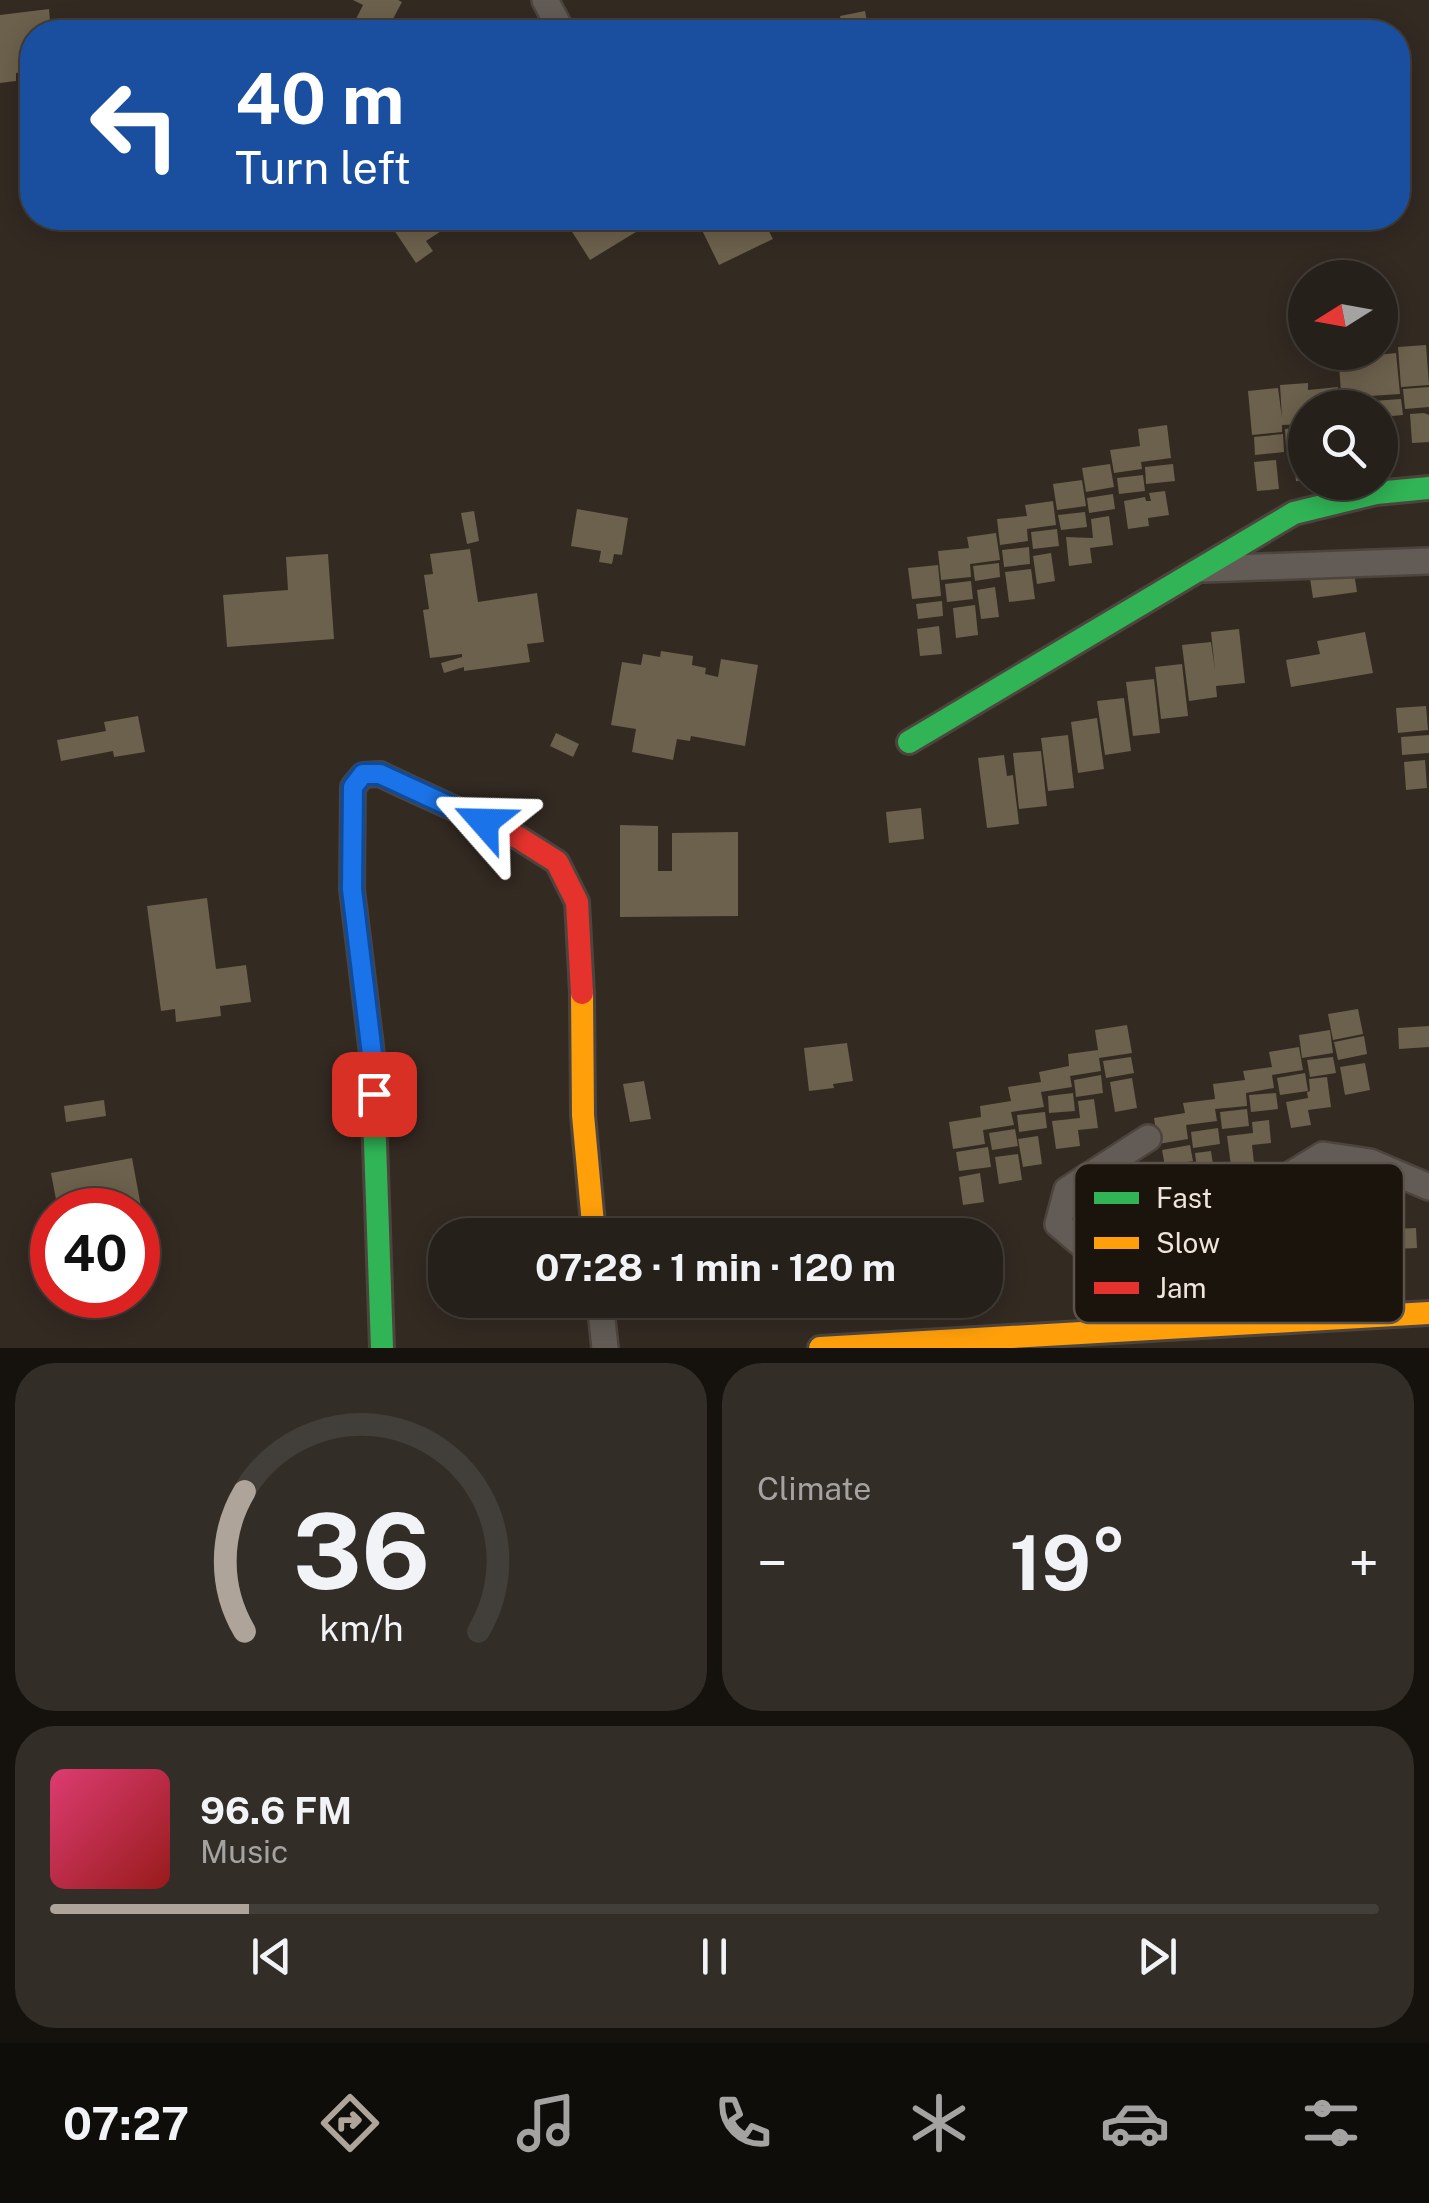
<!DOCTYPE html>
<html lang="en">
<head>
<meta charset="utf-8">
<style>
	:root { --surface:#26201a; --page:#322d27; --text:#f1f3f6; --muted:#a4a3a2; --line:#423e39; --accent:#aea49a }
	body { margin:0; font-family:"Public Sans",sans-serif; background:var(--page); color:var(--text); height:100vh; display:flex; flex-direction:column; font-size:38px; white-space:nowrap }
	* { box-sizing:border-box; margin:0 }
	p { font-size:32px; color:var(--muted) }
	.icon { flex:none; width:55px; height:55px; fill:none; stroke:currentColor; stroke-width:2; stroke-linecap:round; stroke-linejoin:round }
	.map { position:relative; height:1348px; overflow:hidden }
	.drawer { display:flex; flex-direction:column; gap:15px; padding:15px; background:#15120e; flex:1 }
	.drawer>* { flex:none }
	.hud { position:absolute; left:20px; top:20px; width:1390px; height:210px; border-radius:40px; box-shadow:0 5px 25px #0003,0 0 0 2px var(--line); background:#1a4fa0; color:#fff; overflow:hidden }
	.needle { width:65px; rotate:259deg }
	.tools { position:absolute; left:1288px; top:260px; display:grid; gap:20px }
	.tools a { display:grid; place-items:center; width:110px; height:110px; border-radius:50%; background:var(--surface); box-shadow:0 5px 25px #0003,0 0 0 2px var(--line); font-size:50px }
	.speed { position:absolute; left:30px; top:1188px; display:flex; gap:20px; font-size:50px; font-weight:700; text-align:center }
	.speed>* { display:grid; place-content:center; width:130px; height:130px; border-radius:50%; background:var(--surface); box-shadow:0 5px 25px #0003,0 0 0 2px var(--line); line-height:1 }
	.speed .limit { border:15px solid #d22; background:#fff; color:#111 }
	.pin { position:absolute; display:grid; place-items:center; width:85px; height:85px; color:#fff; margin:-42px; border-radius:20px; box-shadow:0 5px 15px #0006 }
	.me { position:absolute; width:110px; margin:-55px; rotate:295deg; stroke-linejoin:round; filter:drop-shadow(0 0 8px #0008) }
	.turn { display:flex; align-items:center; gap:35px; height:210px; padding:0 50px; font-size:45px }
	.turn .icon { width:130px; height:130px; stroke-width:2.5 }
	.turn b { display:block; font-size:70px; line-height:85px }
	.big { font-size:75px; font-weight:700; line-height:1.1 }
	.drawer .card { flex:1; display:flex; flex-direction:column; justify-content:center; gap:15px; min-width:0; padding:0 35px; border-radius:40px; background:var(--page) }
	.drawer .dial { align-items:center; gap:0 }
	.dial svg { height:260px; overflow:visible; fill:none; stroke:var(--line); stroke-width:7; stroke-linecap:round; text-anchor:middle }
	.dial text { fill:var(--text); stroke:none }
	.song { display:flex; align-items:center; gap:30px }
	.cover { width:120px; height:120px; border-radius:15px; background:linear-gradient(135deg,hsl(340 70% 55%),hsl(0 70% 35%)) }
	.played { height:10px; border-radius:5px; background:linear-gradient(90deg,var(--accent) 15%,var(--line) 15%) }
	.keys { display:flex; justify-content:space-around; direction:ltr }
	.heat { display:flex; justify-content:space-between; align-items:center; font-size:55px; direction:ltr }
	.drawer .tiles { flex:1; display:grid; gap:15px; grid-template-columns:1fr 1fr }
	.card:last-child { grid-column:span 2 }
	.trip { position:absolute; left:428px; top:1218px; width:575px; height:100px; border-radius:40px; background:var(--surface); box-shadow:0 5px 25px #0003,0 0 0 2px var(--line); font-weight:700; line-height:100px; text-align:center }
	.tab-bar { display:flex; height:160px; justify-content:space-around; align-items:center; background:#0f0d0a; color:var(--muted) }
	.tab-bar .icon { width:70px; height:70px }
	.tab-bar .current { color:var(--accent) }
	.tab-bar b { font-size:45px; color:var(--text) }
	.map>svg:first-child { display:block }
	.building { fill:#6c614c }
	.lines { fill:none; stroke-linecap:round; stroke-linejoin:round }
	.street-casing { stroke:#4d453d; stroke-width:30 }
	.fast-casing { stroke:#4d453d; stroke-width:28 }
	.slow-casing { stroke:#4d453d; stroke-width:28 }
	.jam-casing { stroke:#4d453d; stroke-width:28 }
	.street { stroke:#635c56; stroke-width:25 }
	.fast { stroke:#30b455; stroke-width:22 }
	.slow { stroke:#ff9f0a; stroke-width:22 }
	.jam { stroke:#e5322d; stroke-width:22 }
	.route-casing { stroke:#114b97; stroke-width:25 }
	.route { stroke:#1a73e8; stroke-width:18 }
	.key { fill:#1b140d; stroke:#5b534b; stroke-width:2.5 }
	.key-label { font-size:28px; fill:#f0e5db }
</style>
</head>
<body>
<div class="map">
<svg width="1429" height="1348" viewBox="0 0 1429 1348">
	<rect width="100%" height="100%" fill="#332a22"/>
	<!-- building -->
	<g class="building">
		<polygon points="353,0 398,0 402,2 386,32 373,32 354,23 363,5"/>
		<polygon points="49,9 51,32 32,32 32,71 16,73 16,81 0,83 0,15"/>
		<polygon points="865,11 869,32 815,32 842,25 840,16"/>
		<polygon points="399,218 461,218 426,241 433,251 416,263 390,224"/>
		<polygon points="584,218 645,218 649,224 590,260 569,227"/>
		<polygon points="706,218 762,218 773,239 719,265 698,222"/>
		<polygon points="1426,345 1429,385 1401,387 1398,347"/>
		<polygon points="1396,353 1400,394 1370,396 1370,405 1342,407 1339,365 1368,363 1367,356"/>
		<polygon points="1308,383 1308,390 1338,387 1340,408 1305,408 1305,424 1282,425 1282,432 1252,435 1248,391 1278,388 1282,418 1280,385"/>
		<polygon points="1429,387 1429,407 1405,409 1403,389"/>
		<polygon points="1401,399 1403,415 1380,417 1380,408 1374,408 1373,401"/>
		<polygon points="1424,413 1429,415 1429,442 1412,443 1410,414"/>
		<polygon points="1393,424 1395,450 1380,451 1380,425"/>
		<polygon points="1167,425 1171,458 1141,462 1142,469 1114,473 1110,450 1140,446 1138,429"/>
		<polygon points="1305,427 1305,444 1286,446 1285,429"/>
		<polygon points="1283,434 1284,452 1255,455 1254,437"/>
		<polygon points="1305,450 1305,481 1296,481 1293,451"/>
		<polygon points="1276,460 1279,489 1257,491 1254,462"/>
		<polygon points="1110,464 1114,487 1086,492 1082,468"/>
		<polygon points="1173,464 1175,481 1146,484 1145,467"/>
		<polygon points="1143,475 1145,491 1119,494 1117,478"/>
		<polygon points="1082,480 1086,506 1057,510 1053,484"/>
		<polygon points="1165,491 1169,515 1148,518 1149,526 1128,529 1124,501 1145,497 1146,501 1151,501 1149,493"/>
		<polygon points="1113,494 1115,509 1089,513 1087,498"/>
		<polygon points="1053,501 1056,525 1027,529 1028,541 1000,545 997,519 1027,516 1025,505"/>
		<polygon points="577,509 628,518 622,555 614,554 612,564 599,562 601,551 571,546"/>
		<polygon points="474,511 479,541 467,544 461,513"/>
		<polygon points="1085,512 1087,527 1061,530 1058,515"/>
		<polygon points="1109,516 1113,545 1090,548 1092,563 1069,566 1066,537 1093,538 1091,519"/>
		<polygon points="1057,529 1059,546 1033,549 1031,532"/>
		<polygon points="996,533 1000,560 970,564 971,577 941,580 938,551 969,548 967,537"/>
		<polygon points="1029,547 1030,564 1004,567 1002,550"/>
		<polygon points="470,549 478,602 537,593 544,642 527,644 530,662 464,671 464,667 444,673 441,663 462,657 462,654 430,658 423,610 429,609 424,575 433,574 430,554"/>
		<polygon points="1051,553 1055,581 1037,584 1033,556"/>
		<polygon points="328,554 334,639 227,647 223,595 288,590 286,557"/>
		<polygon points="999,563 1000,577 975,581 973,566"/>
		<polygon points="938,565 941,596 912,599 908,568"/>
		<polygon points="1353,566 1357,592 1313,598 1309,572"/>
		<polygon points="1031,569 1035,599 1009,602 1005,572"/>
		<polygon points="971,581 973,599 947,602 945,584"/>
		<polygon points="995,587 999,617 981,619 977,590"/>
		<polygon points="942,601 943,616 918,619 916,604"/>
		<polygon points="975,605 978,635 956,638 953,608"/>
		<polygon points="939,626 942,654 920,656 917,629"/>
		<polygon points="1239,629 1245,683 1216,686 1217,697 1189,701 1182,645 1211,642 1215,670 1211,632"/>
		<polygon points="1365,632 1373,673 1291,687 1286,660 1320,654 1317,641"/>
		<polygon points="661,651 693,656 692,665 706,668 705,674 718,677 721,659 758,665 745,746 691,736 690,741 677,739 673,760 632,752 636,729 611,725 622,662 641,665 643,654 660,657"/>
		<polygon points="1182,664 1188,716 1161,719 1155,667"/>
		<polygon points="1154,679 1160,733 1133,736 1126,682"/>
		<polygon points="1124,698 1131,751 1105,755 1097,701"/>
		<polygon points="1426,706 1428,730 1398,733 1396,708"/>
		<polygon points="138,716 145,752 114,757 113,751 61,761 57,740 106,731 104,722"/>
		<polygon points="1097,718 1104,769 1078,773 1071,722"/>
		<polygon points="556,733 579,744 573,757 550,746"/>
		<polygon points="1068,735 1074,788 1048,791 1041,738"/>
		<polygon points="1429,735 1429,753 1402,755 1401,737"/>
		<polygon points="1041,751 1047,806 1019,809 1013,753"/>
		<polygon points="1004,755 1007,776 1013,775 1019,824 987,828 978,758"/>
		<polygon points="1425,760 1427,788 1406,790 1404,762"/>
		<polygon points="921,808 924,839 889,843 886,812"/>
		<polygon points="620,825 658,826 658,871 672,871 672,833 738,832 738,916 620,917"/>
		<polygon points="207,898 216,969 246,965 251,1002 220,1006 221,1016 176,1022 175,1009 161,1011 147,906"/>
		<polygon points="1358,1009 1363,1034 1333,1040 1328,1014"/>
		<polygon points="1127,1025 1132,1053 1099,1058 1101,1071 1070,1076 1072,1087 1041,1092 1044,1107 1011,1112 1014,1125 983,1130 985,1144 953,1149 949,1122 981,1117 980,1106 1011,1101 1008,1087 1041,1082 1039,1072 1069,1066 1068,1054 1098,1050 1095,1030"/>
		<polygon points="1429,1026 1429,1047 1399,1049 1398,1028"/>
		<polygon points="1330,1030 1333,1053 1302,1058 1299,1035"/>
		<polygon points="1364,1036 1367,1054 1338,1060 1334,1042"/>
		<polygon points="847,1043 853,1081 833,1084 834,1088 809,1091 804,1048"/>
		<polygon points="1299,1047 1303,1070 1272,1075 1274,1088 1246,1093 1247,1106 1215,1109 1217,1121 1186,1125 1188,1139 1158,1144 1154,1118 1185,1113 1183,1103 1215,1099 1213,1084 1245,1080 1243,1071 1272,1067 1269,1052"/>
		<polygon points="1131,1057 1134,1073 1106,1078 1103,1061"/>
		<polygon points="1333,1057 1336,1073 1310,1077 1307,1060"/>
		<polygon points="1365,1063 1370,1090 1345,1095 1340,1067"/>
		<polygon points="1305,1073 1308,1091 1280,1095 1277,1078"/>
		<polygon points="1101,1075 1103,1093 1076,1097 1074,1080"/>
		<polygon points="1327,1077 1331,1107 1308,1110 1311,1125 1291,1128 1286,1102 1308,1098 1307,1092 1310,1091 1309,1079"/>
		<polygon points="1132,1078 1137,1108 1115,1112 1110,1082"/>
		<polygon points="644,1081 651,1119 630,1122 623,1084"/>
		<polygon points="1073,1093 1075,1111 1049,1113 1048,1096"/>
		<polygon points="1276,1093 1278,1109 1251,1112 1249,1095"/>
		<polygon points="1094,1099 1098,1128 1078,1130 1080,1146 1056,1149 1052,1121 1080,1118 1078,1101"/>
		<polygon points="104,1100 106,1116 66,1122 64,1106"/>
		<polygon points="1247,1109 1249,1126 1222,1129 1220,1112"/>
		<polygon points="1045,1112 1047,1128 1019,1132 1017,1115"/>
		<polygon points="1269,1120 1271,1143 1252,1145 1254,1163 1231,1166 1227,1136 1253,1133 1252,1122"/>
		<polygon points="1218,1128 1220,1144 1193,1148 1191,1132"/>
		<polygon points="1015,1129 1018,1146 992,1150 989,1133"/>
		<polygon points="1038,1136 1042,1164 1023,1167 1018,1139"/>
		<polygon points="1190,1145 1193,1161 1165,1166 1162,1150"/>
		<polygon points="988,1147 991,1167 959,1171 956,1152"/>
		<polygon points="1211,1151 1215,1178 1193,1182 1196,1199 1178,1202 1173,1172 1197,1169 1195,1153"/>
		<polygon points="1018,1154 1022,1180 999,1184 995,1157"/>
		<polygon points="132,1158 142,1212 81,1208 58,1210 51,1173"/>
		<polygon points="980,1173 984,1202 963,1205 959,1177"/>
		<polygon points="1416,1228 1417,1248 1395,1249 1395,1229"/>
	</g>
	<g class="lines">
		<defs>
			<g id="street">
				<polyline points="545,0 562,32"/>
				<polyline points="1204,569 1429,561"/>
				<polyline points="1148,1138 1067,1190 1058,1224 1084,1246 1139,1249 1179,1243 1323,1155 1370,1162 1429,1187"/>
				<polyline points="600,1300 605,1348"/>
			</g>
			<g id="fast">
				<polyline points="909,742 1294,513 1376,493 1429,488"/>
				<polyline points="382,1348 372,1054 352,889 353,787 363,775 380,774 403,785"/>
			</g>
			<g id="slow">
				<polyline points="582,993 583,1115 594,1235"/>
				<polyline points="820,1348 1429,1313"/>
			</g>
			<polyline id="jam" points="403,785 519,838 557,862 577,902 582,993"/>
		</defs>
		<!-- street casing -->
		<use href="#street" class="street-casing"/>
		<!-- fast casing -->
		<use href="#fast" class="fast-casing"/>
		<!-- slow casing -->
		<use href="#slow" class="slow-casing"/>
		<!-- jam casing -->
		<use href="#jam" class="jam-casing"/>
		<!-- street -->
		<use href="#street" class="street"/>
		<!-- fast -->
		<use href="#fast" class="fast"/>
		<!-- slow -->
		<use href="#slow" class="slow"/>
		<!-- jam -->
		<use href="#jam" class="jam"/>
	</g>
	<g class="lines">
		<defs>
			<polyline id="route" points="374,1094 372,1054 352,889 353,787 363,774 380,774 484,822"/>
		</defs>
		<!-- route casing -->
		<use href="#route" class="route-casing"/>
		<!-- route -->
		<use href="#route" class="route"/>
	</g>
	<!-- legend -->
	<rect x="1074" y="1163" width="330" height="160" rx="15" class="key"/>
	<rect x="1094" y="1192" width="45" height="12" fill="#30b455"/>
	<rect x="1094" y="1237" width="45" height="12" fill="#ff9f0a"/>
	<rect x="1094" y="1282" width="45" height="12" fill="#e5322d"/>
	<g class="key-label">
		<text x="1156" y="1208">Fast</text>
		<text x="1156" y="1253">Slow</text>
		<text x="1156" y="1298">Jam</text>
	</g>
</svg>
<div class="tools">
<a><svg class="needle" viewBox="-14 -14 28 28"><path d="M0-13l5 13h-10z" fill="#e53935"/><path d="M0 13l5-13h-10z" fill="#a4a3a2"/></svg></a>
<a><svg class="icon" aria-label="search" viewBox="0 0 24 24"><circle cx="10" cy="10" r="6"/><path d="M15 15l6 6"/></svg></a>
</div>
<div class="speed"><div class="limit">40</div></div>
<div class="pin" style="left:374px;top:1094px;background:#d93025"><svg class="icon" aria-label="arrive" viewBox="0 0 24 24"><path d="M6 21V4h12l-3 4 3 4H6"/></svg></div>
<svg class="me" style="left:484px;top:822px" viewBox="-20 -20 40 40"><path d="M0-17L14 15 0 8-14 15z" fill="#1a73e8" stroke="#fff" stroke-width="4"/></svg>
<div class="trip">07:28 · 1 min · 120 m</div>
<div class="hud">
<div class="turn"><svg class="icon" aria-label="left" viewBox="0 0 24 24"><path d="M17 20v-9H6M10 6l-5 5 5 5"/></svg><div><b>40 m</b>Turn left</div></div>
</div>
</div>
<section class="drawer">
<div class="tiles">
<div class="card dial"><svg viewBox="0 0 100 80">
<path d="M14 69A42 42 0 1 1 86 69"/>
<path d="M14 69A42 42 0 0 1 14 26" stroke="#aea49a"/>
<text x="50" y="56" font-size="32" font-weight="700">36</text>
<text x="50" y="72" font-size="11">km/h</text>
</svg></div>
<div class="card"><p>Climate</p>
<div class="heat"><a>−</a><b class="big">19°</b><a>+</a></div>
</div>
<div class="card">
<div class="song"><i class="cover"></i><div><b>96.6 FM</b><p>Music</p></div></div>
<div class="played"></div>
<div class="keys"><svg class="icon" aria-label="previous" viewBox="0 0 24 24"><path d="M18 5L8 12l10 7zM5 5v14"/></svg><svg class="icon" aria-label="pause" viewBox="0 0 24 24"><path d="M8 5v14M16 5v14"/></svg><svg class="icon" aria-label="next" viewBox="0 0 24 24"><path d="M6 5l10 7-10 7zM19 5v14"/></svg></div>
</div>
</div>
</section>
<nav class="tab-bar">
<b>07:27</b>
<svg class="icon current" aria-label="directions" viewBox="0 0 24 24"><path d="M12 3l9 9-9 9-9-9zM9 14v-3h6M13 9l2 2-2 2"/></svg>
<svg class="icon" aria-label="music" viewBox="0 0 24 24"><path d="M9 18V5l10-2v13"/><circle cx="6" cy="18" r="3"/><circle cx="16" cy="16" r="3"/></svg>
<svg class="icon" aria-label="phone" viewBox="0 0 24 24"><path d="M5 4h4l2 5-3 2q2 4 5 5l2-3 5 2v4C11 20 4 13 5 4z"/></svg>
<svg class="icon" aria-label="climate" viewBox="0 0 24 24"><path d="M12 3v18M4 7l16 10M4 17L20 7"/></svg>
<svg class="icon" aria-label="car" viewBox="0 0 24 24"><path d="M5 17H2v-5l4-1 3-4h7l3 4 3 1v5h-3M9 17h6M6 11h13"/><circle cx="7" cy="17" r="2"/><circle cx="17" cy="17" r="2"/></svg>
<svg class="icon" aria-label="filters" viewBox="0 0 24 24"><path d="M4 7h16M4 17h16"/><circle cx="9" cy="7" r="2"/><circle cx="15" cy="17" r="2"/></svg>
</nav>
</body>
</html>
